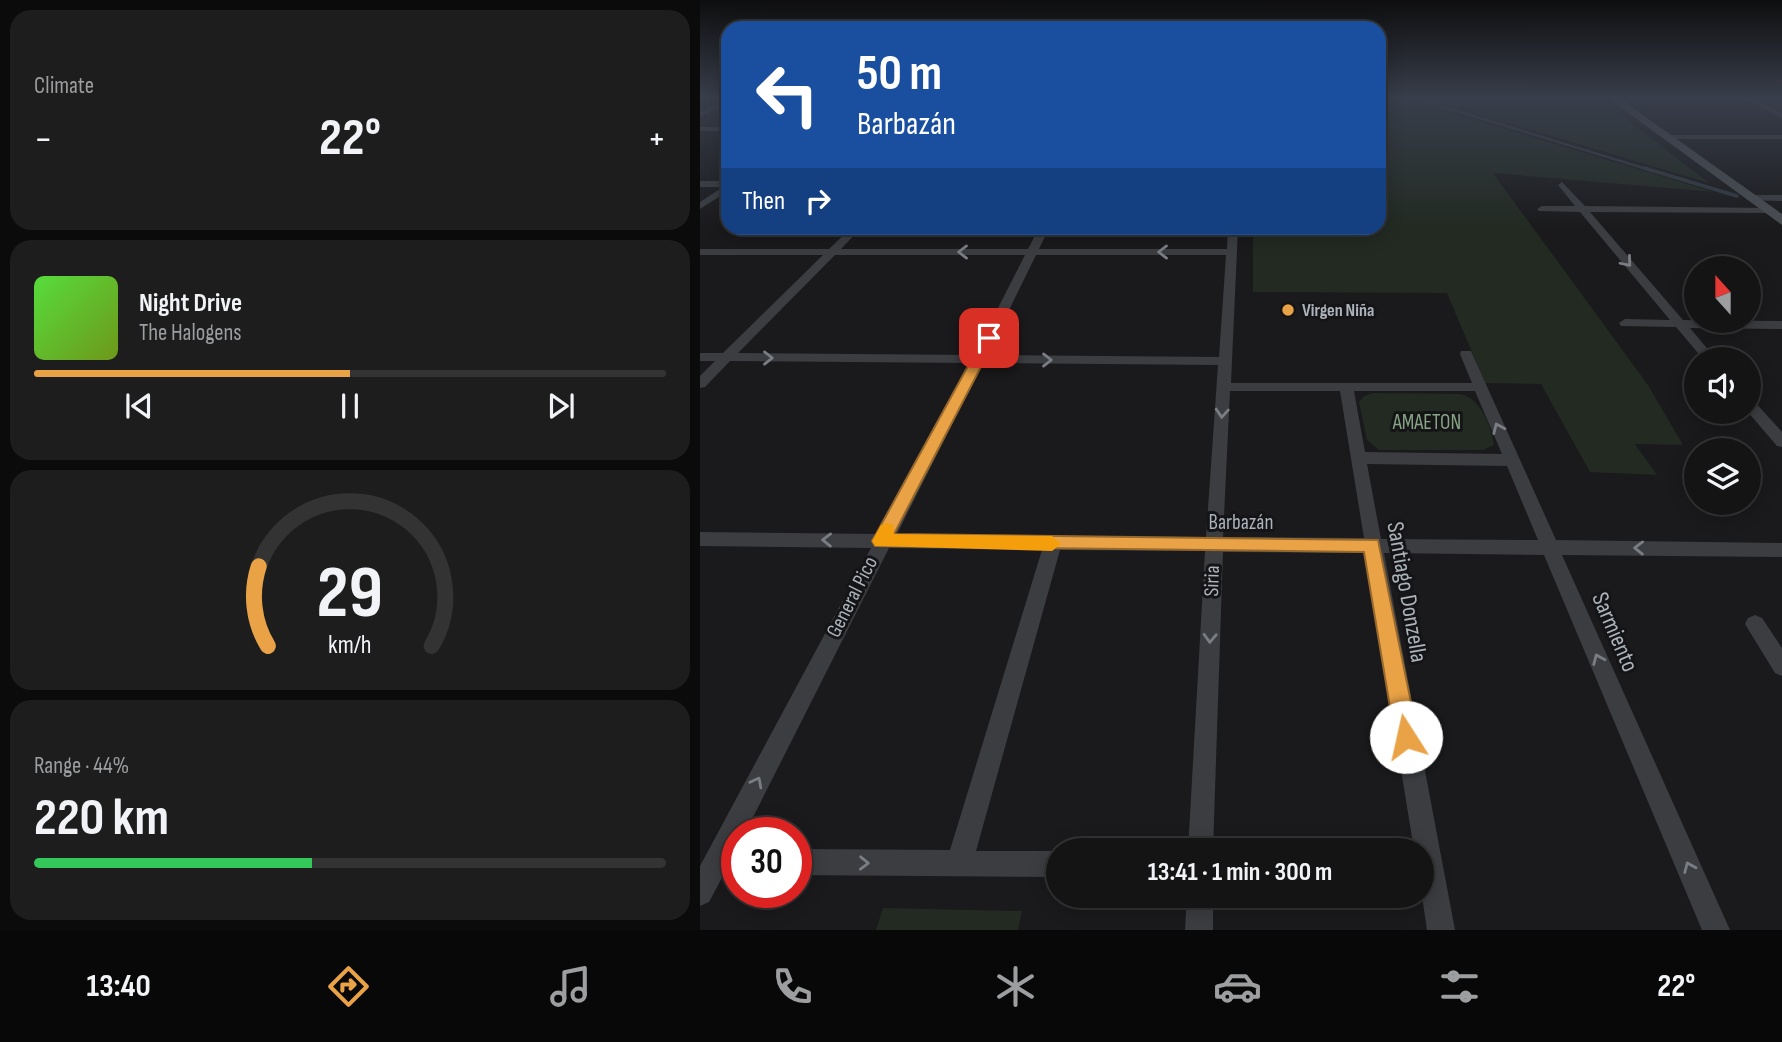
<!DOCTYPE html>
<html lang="en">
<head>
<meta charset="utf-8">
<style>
	:root { --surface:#141415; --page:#1d1d1e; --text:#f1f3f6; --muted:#9d9ea0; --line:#333334; --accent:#e9a245 }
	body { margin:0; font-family:"Sofia Sans Condensed",sans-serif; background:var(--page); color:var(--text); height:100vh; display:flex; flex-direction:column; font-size:26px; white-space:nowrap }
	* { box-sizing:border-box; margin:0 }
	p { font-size:23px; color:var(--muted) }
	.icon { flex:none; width:38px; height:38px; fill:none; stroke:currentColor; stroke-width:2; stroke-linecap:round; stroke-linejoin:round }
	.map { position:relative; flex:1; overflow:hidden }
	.panel { display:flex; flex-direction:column; gap:10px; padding:10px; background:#0b0b0c; width:700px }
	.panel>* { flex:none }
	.banner { position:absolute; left:21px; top:21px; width:665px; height:214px; border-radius:21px; box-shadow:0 4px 18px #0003,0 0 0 2px var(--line); background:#1a4fa0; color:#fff; overflow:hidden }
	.needle { width:46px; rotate:339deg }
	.buttons { position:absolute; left:984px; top:256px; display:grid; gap:14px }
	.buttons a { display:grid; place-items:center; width:77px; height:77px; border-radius:50%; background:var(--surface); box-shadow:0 4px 18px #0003,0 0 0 2px var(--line); font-size:35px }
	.speed { position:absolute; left:21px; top:817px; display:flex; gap:14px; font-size:35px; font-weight:700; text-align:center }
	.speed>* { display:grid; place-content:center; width:91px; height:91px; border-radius:50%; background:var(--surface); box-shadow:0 4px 18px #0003,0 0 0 2px var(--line); line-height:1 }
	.speed .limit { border:10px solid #d22; background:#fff; color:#111 }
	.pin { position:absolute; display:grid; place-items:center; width:60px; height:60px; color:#fff; margin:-30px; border-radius:14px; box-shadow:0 4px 10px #0006 }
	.me { position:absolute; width:77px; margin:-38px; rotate:350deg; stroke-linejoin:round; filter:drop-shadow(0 0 5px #0008) }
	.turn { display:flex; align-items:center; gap:24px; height:147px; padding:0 21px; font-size:32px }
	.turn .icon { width:91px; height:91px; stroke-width:2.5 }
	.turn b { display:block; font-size:49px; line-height:60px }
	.then { display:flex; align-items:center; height:66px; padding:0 21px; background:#0003; gap:14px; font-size:26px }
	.big { font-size:52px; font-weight:700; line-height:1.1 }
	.panel .tile { flex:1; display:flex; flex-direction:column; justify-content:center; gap:10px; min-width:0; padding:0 24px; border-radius:21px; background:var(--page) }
	.panel .dial { align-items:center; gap:0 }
	.dial svg { height:182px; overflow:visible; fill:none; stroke:var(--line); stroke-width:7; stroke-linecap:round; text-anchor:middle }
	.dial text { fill:var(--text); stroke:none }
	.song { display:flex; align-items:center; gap:21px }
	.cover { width:84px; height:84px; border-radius:10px; background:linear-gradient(135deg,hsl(110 70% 55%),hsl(80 70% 35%)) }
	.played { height:7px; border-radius:4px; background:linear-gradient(90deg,var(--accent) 50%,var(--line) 50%) }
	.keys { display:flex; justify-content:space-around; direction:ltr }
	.heat { display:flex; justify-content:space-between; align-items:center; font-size:38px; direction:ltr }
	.charge { height:10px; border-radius:5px; background:linear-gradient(90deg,#34c759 44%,var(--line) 0) }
	.trip { position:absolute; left:346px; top:838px; width:388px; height:70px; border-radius:35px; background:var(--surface); box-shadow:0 4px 18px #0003,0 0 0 2px var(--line); font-weight:700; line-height:70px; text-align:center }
	.dock { display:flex; height:112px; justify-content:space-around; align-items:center; background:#080808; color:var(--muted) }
	.dock .icon { width:49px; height:49px }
	.dock .current { color:var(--accent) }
	.dock b { font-size:32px; color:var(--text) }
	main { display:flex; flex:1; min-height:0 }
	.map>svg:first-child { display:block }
	.green { fill:#222a22 }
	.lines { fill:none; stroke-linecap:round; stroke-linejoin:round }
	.stream-far1 { stroke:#303a40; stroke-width:2.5 }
	.stream { stroke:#303a40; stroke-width:3.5 }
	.street { fill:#3b3d41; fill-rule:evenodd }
	.secondary { fill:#494c51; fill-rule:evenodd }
	.oneway { stroke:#7a7e84 }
	.route { fill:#e9a245; stroke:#97692d; stroke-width:2 }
	.slow { fill:#f59e0b }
	.poi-dot { fill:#e9a245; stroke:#151517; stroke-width:2.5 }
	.labels { text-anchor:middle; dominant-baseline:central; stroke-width:6; stroke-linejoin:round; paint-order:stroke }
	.far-poi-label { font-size:18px; font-weight:bold; fill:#adb3bb; stroke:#151517; text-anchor:start }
	.park-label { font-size:21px; fill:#87a585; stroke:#151517 }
	.street-label { font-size:21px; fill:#adb3bb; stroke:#151517 }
	.near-street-label { font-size:24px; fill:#adb3bb; stroke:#151517 }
</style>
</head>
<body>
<main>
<section class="panel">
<div class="tile"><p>Climate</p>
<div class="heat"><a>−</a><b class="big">22°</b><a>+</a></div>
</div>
<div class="tile">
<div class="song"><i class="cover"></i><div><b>Night Drive</b><p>The Halogens</p></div></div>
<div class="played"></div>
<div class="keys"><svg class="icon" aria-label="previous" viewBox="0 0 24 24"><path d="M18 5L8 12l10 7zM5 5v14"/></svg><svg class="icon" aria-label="pause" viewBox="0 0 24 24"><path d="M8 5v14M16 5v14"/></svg><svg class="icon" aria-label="next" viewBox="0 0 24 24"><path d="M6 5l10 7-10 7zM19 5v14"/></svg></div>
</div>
<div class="tile dial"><svg viewBox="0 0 100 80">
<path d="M14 69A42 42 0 1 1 86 69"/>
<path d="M14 69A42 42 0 0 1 10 34" stroke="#e9a245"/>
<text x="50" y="56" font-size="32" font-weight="700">29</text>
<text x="50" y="72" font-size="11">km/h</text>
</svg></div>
<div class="tile"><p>Range · 44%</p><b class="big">220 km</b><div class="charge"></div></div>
</section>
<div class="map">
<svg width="1082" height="930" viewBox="0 0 1082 930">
	<rect width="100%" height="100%" fill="#1a1a1c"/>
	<!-- green -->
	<g class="green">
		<polygon points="679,98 702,98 1014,192 793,173 948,385 983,445 935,444 957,475 890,472 841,384 785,383 747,293 553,292 553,228 679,228"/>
		<polygon points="724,98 899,98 1009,183"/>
		<path d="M673,393l87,1c20,4 31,31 34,51l-11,5h-104l-12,-10 -8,-38 5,-6z"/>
		<polygon points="183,908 322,911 318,930 176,930"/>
	</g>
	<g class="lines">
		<!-- stream-far1 -->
		<polyline class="stream-far1" points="714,98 950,170"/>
		<!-- stream -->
		<polyline class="stream" points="944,168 1037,196"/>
		<!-- street -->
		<g class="street">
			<polygon points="1045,98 1052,98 1082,113 1082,118"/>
			<polygon points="28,99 28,104 0,117 0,112"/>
			<rect x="0" y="127" width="28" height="4"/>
			<polygon points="967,135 1082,135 1082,139 964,139"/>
			<polygon points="0,181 28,181 28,191 0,209 0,202 23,187 0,187"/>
			<polygon points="862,182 885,206 1071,208 1073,210 1068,213 890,212 983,320 1082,321 1082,329 990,328 1016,359 1003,359 976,327 921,326 919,323 925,319 970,320 880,212 839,211 837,209 842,206 875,206 858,185"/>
			<polygon points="1051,195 1082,195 1082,201 1048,200 1046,198"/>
			<path d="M151,228h10l-20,21h187l11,-21h10l-10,21h188l1,-21h10l-7,155h241l-12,-29 1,-3h10l85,189 226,3v14l-220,-2 168,375h-28l-158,-375 -160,-2 71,377h-28l-5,-34 1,-46h-9l-48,-297 -143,-1 -10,298h-25l17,-299 -145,-1 -84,301h83v26l-263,-2v-26l154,1 92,-300 -153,-2 -144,285h-8v41h-13l-15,28 -9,4v-40l171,-318 -171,-2v-14l179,2 91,-171 -240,-2 -25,26 -5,1v-12l15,-15h-15v-8h23l100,-98h-123v-6h129zM135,255h190l-51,100 -236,-2zM336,255h190l-7,102 -232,-2zM283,363l235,2 -12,172 -309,-3zM530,391h110l24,147 -141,-1zM654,391h121l27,63 -137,-2zM667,464l140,2 31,74 -157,-1z"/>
			<polygon points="1048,398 1053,400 1082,432 1082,447 1077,446 1047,411"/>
			<polygon points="1055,615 1062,618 1082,648 1082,676 1075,673 1045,624 1048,618"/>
			<polygon points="487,896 513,896 513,930 485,930"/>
		</g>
		<!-- secondary -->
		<polygon class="secondary" points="908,98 919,98 1082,214 1082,225"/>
	</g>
	<!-- one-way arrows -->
	<defs><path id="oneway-chevron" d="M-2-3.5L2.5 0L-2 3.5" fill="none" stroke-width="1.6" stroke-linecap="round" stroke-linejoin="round" transform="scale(1.75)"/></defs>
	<g class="oneway">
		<use href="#oneway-chevron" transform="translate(263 252) rotate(-180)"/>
		<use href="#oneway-chevron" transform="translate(463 252) rotate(-180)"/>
		<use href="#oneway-chevron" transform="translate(927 262) rotate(50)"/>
		<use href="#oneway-chevron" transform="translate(68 358)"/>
		<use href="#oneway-chevron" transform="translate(347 360)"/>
		<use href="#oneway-chevron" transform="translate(522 413) rotate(94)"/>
		<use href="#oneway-chevron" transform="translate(798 428) rotate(-114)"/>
		<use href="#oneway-chevron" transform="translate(127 540) rotate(-179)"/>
		<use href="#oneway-chevron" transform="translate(939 548) rotate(-179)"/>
		<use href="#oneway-chevron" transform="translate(510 638) rotate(92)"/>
		<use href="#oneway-chevron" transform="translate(898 659) rotate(-113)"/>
		<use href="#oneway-chevron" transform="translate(57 782) rotate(-63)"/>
		<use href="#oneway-chevron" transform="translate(164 863) rotate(1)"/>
		<use href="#oneway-chevron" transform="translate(989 867) rotate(-113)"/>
	</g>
	<!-- sky -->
	<linearGradient id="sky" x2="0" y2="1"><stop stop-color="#0e0e0f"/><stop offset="0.43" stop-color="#383e4b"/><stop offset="1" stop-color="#383e4b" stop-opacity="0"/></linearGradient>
	<rect width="1082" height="228" fill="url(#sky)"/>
	<!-- route -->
	<polygon class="route" points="285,335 296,338 194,534 678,540 718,737 714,745 706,749 698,745 695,737 664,552 175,546 172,541 175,536"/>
	<!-- slow -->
	<polygon class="slow" points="187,523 193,525 194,534 352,536 361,544 352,551 175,546 172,541 181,525"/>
	<!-- markers -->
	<circle class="poi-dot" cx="588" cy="310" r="7"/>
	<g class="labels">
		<!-- far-poi labels -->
		<g class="far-poi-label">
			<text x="602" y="310">Virgen Niña</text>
		</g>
		<!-- park labels -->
		<g class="park-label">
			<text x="727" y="422">AMAETON</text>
		</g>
		<!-- street labels -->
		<g class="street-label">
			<text x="541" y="522">Barbazán</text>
			<text transform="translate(512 581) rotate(-88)">Siria</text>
			<text transform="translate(152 597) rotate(-63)">General Pico</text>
		</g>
		<!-- near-street labels -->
		<g class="near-street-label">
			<text transform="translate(707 592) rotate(80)">Santiago Donzella</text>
			<text transform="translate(915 632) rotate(67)">Sarmiento</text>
		</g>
	</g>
</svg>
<div class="buttons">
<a><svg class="needle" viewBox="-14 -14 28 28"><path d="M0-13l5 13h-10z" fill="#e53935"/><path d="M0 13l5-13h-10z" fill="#9d9ea0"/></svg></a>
<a><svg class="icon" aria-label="sound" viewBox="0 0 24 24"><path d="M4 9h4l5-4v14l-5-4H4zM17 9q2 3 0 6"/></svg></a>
<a><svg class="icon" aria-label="layers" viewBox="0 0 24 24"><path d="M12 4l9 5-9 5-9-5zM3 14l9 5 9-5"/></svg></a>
</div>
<div class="speed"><div class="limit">30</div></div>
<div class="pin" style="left:289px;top:338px;background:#d93025"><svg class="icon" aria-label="arrive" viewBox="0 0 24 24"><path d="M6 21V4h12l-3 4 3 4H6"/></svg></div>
<svg class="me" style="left:706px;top:737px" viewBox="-20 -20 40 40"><circle r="19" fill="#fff"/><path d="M0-13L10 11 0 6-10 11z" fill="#e9a245"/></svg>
<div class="trip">13:41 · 1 min · 300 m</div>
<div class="banner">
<div class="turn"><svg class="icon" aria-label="left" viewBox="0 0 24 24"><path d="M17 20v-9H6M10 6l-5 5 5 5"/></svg><div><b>50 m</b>Barbazán</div></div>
<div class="then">Then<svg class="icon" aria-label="right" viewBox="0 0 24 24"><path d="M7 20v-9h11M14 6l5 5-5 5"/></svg></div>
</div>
</div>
</main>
<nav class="dock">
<b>13:40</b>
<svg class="icon current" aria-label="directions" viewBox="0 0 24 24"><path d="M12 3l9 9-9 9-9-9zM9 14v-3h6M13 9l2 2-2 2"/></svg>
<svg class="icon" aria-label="music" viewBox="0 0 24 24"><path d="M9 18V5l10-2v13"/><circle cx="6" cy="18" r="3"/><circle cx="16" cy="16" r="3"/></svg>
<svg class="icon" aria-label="phone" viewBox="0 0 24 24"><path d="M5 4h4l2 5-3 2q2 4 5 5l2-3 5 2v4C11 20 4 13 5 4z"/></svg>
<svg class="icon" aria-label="climate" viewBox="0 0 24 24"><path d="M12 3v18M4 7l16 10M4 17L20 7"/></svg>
<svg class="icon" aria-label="car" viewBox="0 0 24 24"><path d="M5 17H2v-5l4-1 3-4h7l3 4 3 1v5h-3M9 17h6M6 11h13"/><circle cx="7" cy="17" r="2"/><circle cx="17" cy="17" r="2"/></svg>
<svg class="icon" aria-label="filters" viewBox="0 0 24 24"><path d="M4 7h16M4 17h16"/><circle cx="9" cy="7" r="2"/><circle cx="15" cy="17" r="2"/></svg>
<b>22°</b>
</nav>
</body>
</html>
